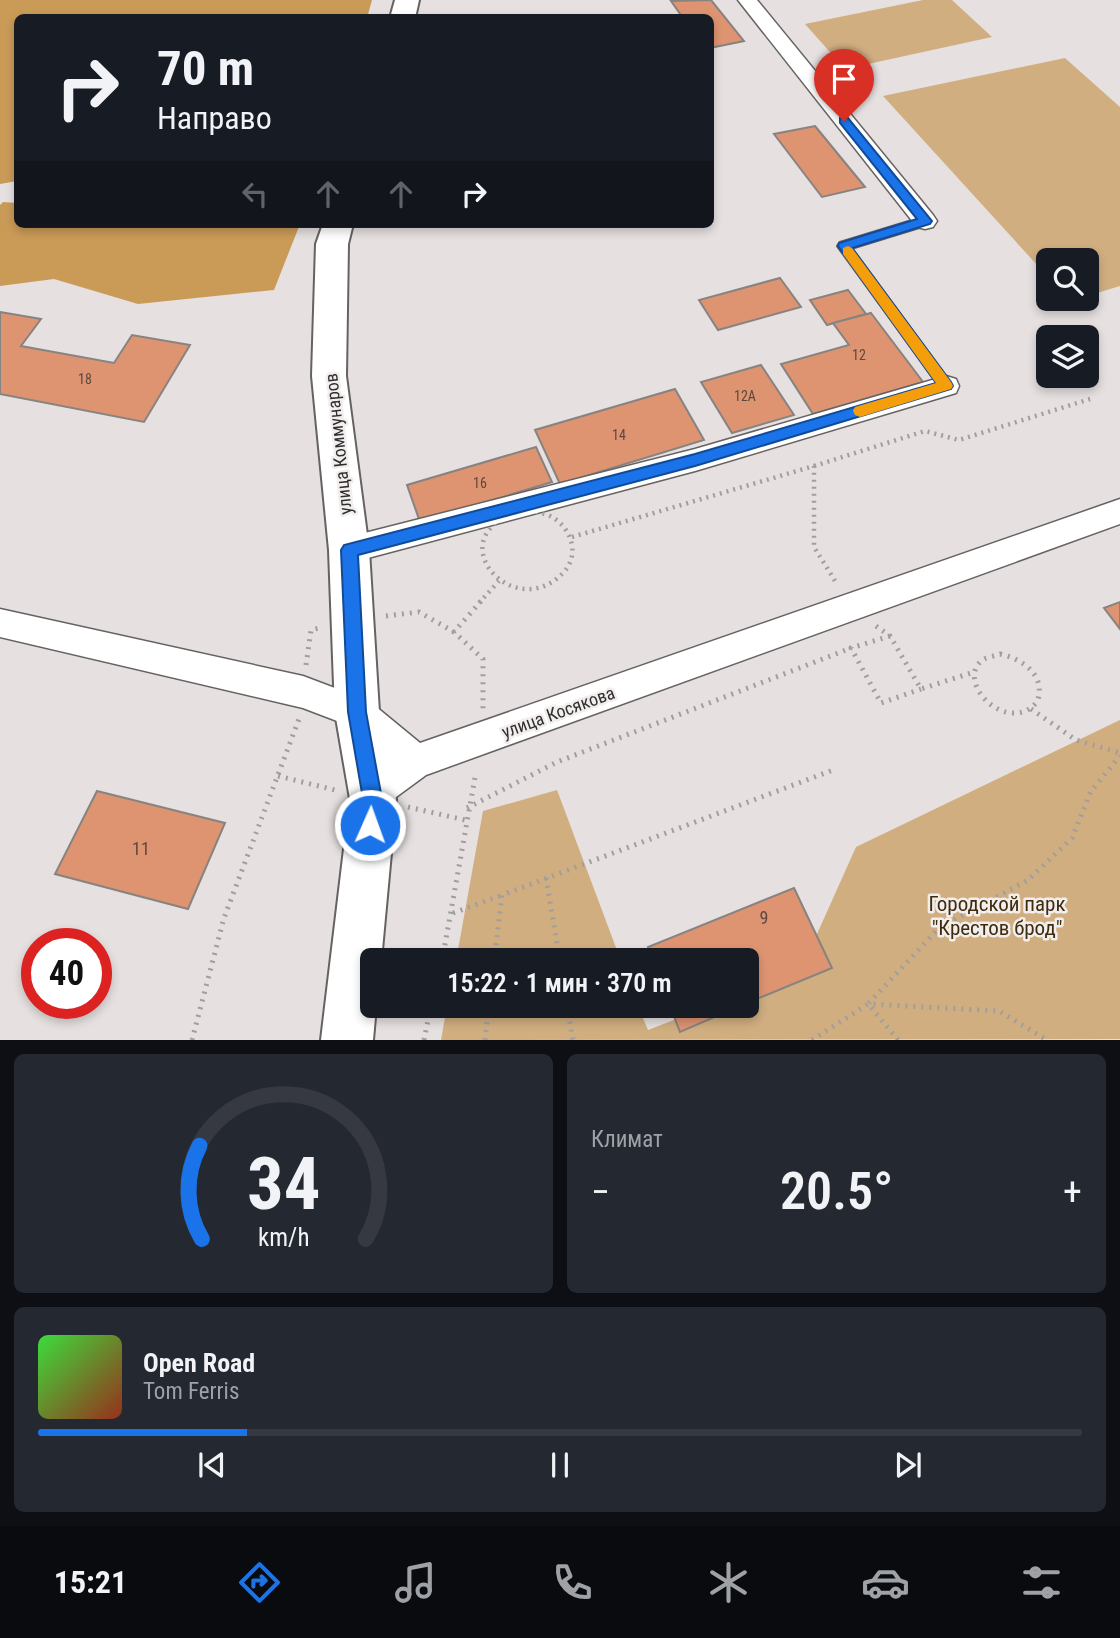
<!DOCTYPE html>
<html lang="ru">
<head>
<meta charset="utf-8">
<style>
	:root { --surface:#171b24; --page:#242831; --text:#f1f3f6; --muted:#9ea1a6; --line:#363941; --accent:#1a73e8 }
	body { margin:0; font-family:"Roboto Condensed",sans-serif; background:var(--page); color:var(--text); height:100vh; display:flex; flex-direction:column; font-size:26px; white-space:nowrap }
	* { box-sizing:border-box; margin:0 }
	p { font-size:23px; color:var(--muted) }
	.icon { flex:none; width:38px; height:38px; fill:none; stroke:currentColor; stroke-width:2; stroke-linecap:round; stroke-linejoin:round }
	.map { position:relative; height:1040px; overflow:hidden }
	.panel { display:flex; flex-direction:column; gap:14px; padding:14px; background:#0d0f14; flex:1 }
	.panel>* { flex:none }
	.top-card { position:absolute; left:14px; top:14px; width:700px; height:214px; border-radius:10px; box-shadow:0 4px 10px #0003; background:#171b24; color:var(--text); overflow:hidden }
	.controls { position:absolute; left:1036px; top:248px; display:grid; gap:14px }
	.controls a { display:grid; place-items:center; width:63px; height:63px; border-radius:10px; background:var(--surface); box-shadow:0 4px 10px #0003; font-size:35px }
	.speed { position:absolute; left:21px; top:928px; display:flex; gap:14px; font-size:35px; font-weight:700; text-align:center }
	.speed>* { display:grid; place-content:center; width:91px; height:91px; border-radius:50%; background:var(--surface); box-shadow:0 4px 10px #0003; line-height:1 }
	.speed .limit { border:10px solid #d22; background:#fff; color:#111 }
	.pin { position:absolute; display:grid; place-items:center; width:60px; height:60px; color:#fff; margin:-72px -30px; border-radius:50% 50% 50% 0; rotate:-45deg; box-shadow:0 0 7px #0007 }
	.pin .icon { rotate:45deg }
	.me { position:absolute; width:77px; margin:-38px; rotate:2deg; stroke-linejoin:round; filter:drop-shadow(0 0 5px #0008) }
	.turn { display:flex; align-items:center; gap:24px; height:147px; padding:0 28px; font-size:32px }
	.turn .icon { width:91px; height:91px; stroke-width:2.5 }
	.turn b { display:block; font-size:49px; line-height:60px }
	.lanes { display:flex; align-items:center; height:66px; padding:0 28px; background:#0003; justify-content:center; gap:35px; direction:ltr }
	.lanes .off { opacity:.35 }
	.big { font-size:52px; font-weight:600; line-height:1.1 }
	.panel .widget { flex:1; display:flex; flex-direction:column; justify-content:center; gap:10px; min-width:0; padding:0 24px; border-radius:10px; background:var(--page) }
	.panel .dial { align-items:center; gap:0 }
	.dial svg { height:182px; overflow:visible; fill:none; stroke:var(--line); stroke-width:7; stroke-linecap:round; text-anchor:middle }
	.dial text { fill:var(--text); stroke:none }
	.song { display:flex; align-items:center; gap:21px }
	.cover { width:84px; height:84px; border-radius:10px; background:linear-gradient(135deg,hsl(120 70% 55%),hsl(10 70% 35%)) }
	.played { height:7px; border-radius:4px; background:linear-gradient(90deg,var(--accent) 20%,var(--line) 20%) }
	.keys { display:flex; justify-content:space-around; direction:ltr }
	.heat { display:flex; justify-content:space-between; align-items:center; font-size:38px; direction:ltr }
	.panel .tiles { flex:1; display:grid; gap:14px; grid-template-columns:1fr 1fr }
	.widget:last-child { grid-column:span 2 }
	.trip { position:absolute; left:360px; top:948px; width:399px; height:70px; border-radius:10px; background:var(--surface); box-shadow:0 4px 10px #0003; font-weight:600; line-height:70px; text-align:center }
	.tabs { display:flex; height:112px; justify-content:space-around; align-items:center; background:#090b0e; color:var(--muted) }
	.tabs .icon { width:49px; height:49px }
	.tabs .active { color:var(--accent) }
	.tabs b { font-size:32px; color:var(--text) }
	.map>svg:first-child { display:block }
	.green { fill:#d0ae80 }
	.forest { fill:#ca9b57 }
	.building { fill:#de9471; stroke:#878381; stroke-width:2 }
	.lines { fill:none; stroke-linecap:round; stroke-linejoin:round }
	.lane-casing { stroke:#666262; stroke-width:4 }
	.street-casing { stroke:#666262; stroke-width:3 }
	.secondary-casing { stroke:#666262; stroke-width:4 }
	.path-far1 { stroke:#a29e9e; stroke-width:4.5; stroke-dasharray:2 5; stroke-linecap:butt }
	.path { stroke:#a29e9e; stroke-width:5; stroke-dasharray:2 6; stroke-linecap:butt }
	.lane { fill:#fff; fill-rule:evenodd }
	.street { fill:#fff; fill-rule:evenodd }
	.secondary { fill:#fff; fill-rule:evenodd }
	.route { fill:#1a73e8; stroke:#114b97; stroke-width:2 }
	.slow { fill:#f59e0b }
	.labels { text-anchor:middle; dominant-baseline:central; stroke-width:5; stroke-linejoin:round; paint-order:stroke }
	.number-label { font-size:14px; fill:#5c483f }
	.street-label { font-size:18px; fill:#302e2e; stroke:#f3eeee }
	.near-number-label { font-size:18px; fill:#5c483f }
	.near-park-label { font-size:21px; fill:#3f2c0d; stroke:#f3eeee }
</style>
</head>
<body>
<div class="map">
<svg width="1120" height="1040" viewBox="0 0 1120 1040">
	<rect width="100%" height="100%" fill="#e6e0e0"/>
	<!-- green -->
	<g class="green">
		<polygon points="923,0 952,0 992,37 845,69 805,24"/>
		<polygon points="1065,58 1120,107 1120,286 1087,296 1087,261 1048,261 1048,277 883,96"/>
		<polygon points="1120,720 1120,1039 441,1040 447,1006 638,1006 648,1030 710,1006 747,1006 747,992 800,972 856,847"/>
		<polygon points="557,790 621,961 456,961 483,811"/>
	</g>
	<!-- forest -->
	<g class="forest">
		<polygon points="0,0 372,0 367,18 18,18 17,181 0,184"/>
		<polygon points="3,202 17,203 18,224 300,224 274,290 138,304 54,279 0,286 0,205"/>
	</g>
	<!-- building -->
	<g class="building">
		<polygon points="711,0 744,41 710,48 710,18 683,18 671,1"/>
		<polygon points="815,126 865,187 822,197 774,134"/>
		<polygon points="780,278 801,307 718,330 699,300"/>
		<polygon points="848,290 866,314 827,325 810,300"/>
		<polygon points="0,312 41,319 21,346 114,363 132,335 190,345 144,422 0,394"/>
		<polygon points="871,313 923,382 813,414 781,364 849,345 833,323"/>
		<polygon points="761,365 794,415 732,433 701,382"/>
		<polygon points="675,389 704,440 560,484 535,430"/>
		<polygon points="536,447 552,482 420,522 407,485"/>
		<polygon points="1120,602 1120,629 1104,608"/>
		<polygon points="97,791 225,823 188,909 55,874"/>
		<polygon points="794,888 832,968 747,1003 747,961 653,961 648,947"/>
		<polygon points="670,1006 740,1006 680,1032"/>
	</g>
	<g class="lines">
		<defs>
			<polygon id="lane" points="925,217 931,221 929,224 851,248 950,383 952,386 946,391 942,389 838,246 840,243"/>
			<g id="street">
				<polygon points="738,0 757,0 933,215 937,221 933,227 925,229 917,227"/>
				<polygon points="946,376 956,379 959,386 956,393 695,471 349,563 338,559 334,550 338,541 349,537 695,449"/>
				<polygon points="1120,499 1120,524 426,775 392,800 386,812 373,817 360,812 355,799 368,776 388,761 345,724 303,708 0,637 0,609 303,676 369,701 420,743"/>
			</g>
			<g id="secondary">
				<polygon points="395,0 419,0 415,18 390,18"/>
				<polygon points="323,224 353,224 348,244 346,376 369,550 379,712 396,799 381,961 373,961 373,1006 376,1006 373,1040 321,1040 350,799 335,712 329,550 312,376 316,244"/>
			</g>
		</defs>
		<!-- lane casing -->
		<use href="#lane" class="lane-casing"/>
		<!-- street casing -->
		<use href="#street" class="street-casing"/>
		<!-- secondary casing -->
		<use href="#secondary" class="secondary-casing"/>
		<!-- path-far1 -->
		<g class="path-far1">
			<polyline points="814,466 925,431 959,440 1090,399"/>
			<path d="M529,510c7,2 14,3 21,6 22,11 31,40 12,58 -52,52 -131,-45 -33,-64z"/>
			<polyline points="572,537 814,466 814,547 837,584"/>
			<polyline points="479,603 499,581"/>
		</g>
		<!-- path -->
		<g class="path">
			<polyline points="481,601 454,632 483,659 483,709"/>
			<polyline points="386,616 419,612 454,632"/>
			<polyline points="876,626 890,636 921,689 974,672"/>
			<polyline points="890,636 851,648 881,703 921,689"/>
			<path d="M1000,654c23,5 47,22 37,48 -30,35 -85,-22 -53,-43 4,-2 11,-3 16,-5z"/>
			<polyline points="306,665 311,630 319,628"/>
			<polyline points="1031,709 1076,740 1120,753"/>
			<polyline points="278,776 335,790"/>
			<polyline points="408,807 465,820"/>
			<polyline points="467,808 557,762 851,648"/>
			<polyline points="546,878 560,961"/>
			<polyline points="453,913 502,895"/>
			<polyline points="442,961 476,772"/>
			<polyline points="494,961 502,895 833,770"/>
			<polyline points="567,1006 573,1040"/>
			<polyline points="192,1040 224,918 299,719"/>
			<polyline points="424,1040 431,1006"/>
			<polyline points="485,1040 489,1006"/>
			<polyline points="812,1040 868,1004 999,1011 1047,1040"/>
			<polyline points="898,1040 868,1004 939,928 1028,880 1072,838 1091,791 1120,756"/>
		</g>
		<!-- lane -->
		<use href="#lane" class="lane"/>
		<!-- street -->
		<use href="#street" class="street"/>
		<!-- secondary -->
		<use href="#secondary" class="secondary"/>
	</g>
	<!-- route -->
	<polygon class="route" points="840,118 848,118 932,221 930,224 852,248 951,382 953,386 951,389 695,466 358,555 366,712 382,799 377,832 370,835 363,832 360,825 363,799 348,712 341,550 344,545 695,454 936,383 838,246 839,243 917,219 840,123"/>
	<!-- slow -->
	<polygon class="slow" points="848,246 852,248 951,382 953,386 951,389 860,417 855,415 853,411 855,407 936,383 843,254 843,248"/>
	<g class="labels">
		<!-- number labels -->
		<g class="number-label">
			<text x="859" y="355">12</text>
			<text x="85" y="379">18</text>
			<text x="745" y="396">12А</text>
			<text x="619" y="435">14</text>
			<text x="480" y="483">16</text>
		</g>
		<!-- street labels -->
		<g class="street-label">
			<text transform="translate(338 444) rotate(-96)">улица Коммунаров</text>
			<text transform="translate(558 712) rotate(-20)">улица Косякова</text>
		</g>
		<!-- near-number labels -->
		<g class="near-number-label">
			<text x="141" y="848">11</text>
			<text x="764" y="917">9</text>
		</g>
		<!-- near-park labels -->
		<g class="near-park-label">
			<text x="997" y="904">Городской парк<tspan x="997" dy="24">"Крестов брод"</tspan></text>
		</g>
	</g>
</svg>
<div class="controls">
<a><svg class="icon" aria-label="search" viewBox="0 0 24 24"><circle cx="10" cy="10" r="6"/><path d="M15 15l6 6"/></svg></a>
<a><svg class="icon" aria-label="layers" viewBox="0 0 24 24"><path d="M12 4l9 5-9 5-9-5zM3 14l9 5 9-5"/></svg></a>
</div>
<div class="speed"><div class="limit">40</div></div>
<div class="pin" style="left:844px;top:121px;background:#d93025"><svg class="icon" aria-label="arrive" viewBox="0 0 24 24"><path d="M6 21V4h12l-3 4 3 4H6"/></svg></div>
<svg class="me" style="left:370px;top:825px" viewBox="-20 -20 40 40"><circle r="17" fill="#1a73e8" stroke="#fff" stroke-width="3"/><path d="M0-11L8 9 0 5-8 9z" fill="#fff"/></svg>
<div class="trip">15:22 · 1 мин · 370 m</div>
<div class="top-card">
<div class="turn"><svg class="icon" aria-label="right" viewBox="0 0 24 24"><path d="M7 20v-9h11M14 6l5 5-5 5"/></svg><div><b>70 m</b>Направо</div></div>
<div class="lanes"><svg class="icon off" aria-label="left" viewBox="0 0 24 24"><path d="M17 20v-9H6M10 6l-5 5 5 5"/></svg><svg class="icon off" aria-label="ahead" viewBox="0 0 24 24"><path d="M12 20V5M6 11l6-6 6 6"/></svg><svg class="icon off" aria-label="ahead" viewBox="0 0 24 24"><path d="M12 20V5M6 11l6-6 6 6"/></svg><svg class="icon" aria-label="right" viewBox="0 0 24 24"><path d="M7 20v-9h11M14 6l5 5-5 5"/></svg></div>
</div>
</div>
<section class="panel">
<div class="tiles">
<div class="widget dial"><svg viewBox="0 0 100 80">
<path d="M14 69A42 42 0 1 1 86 69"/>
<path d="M14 69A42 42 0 0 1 13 28" stroke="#1a73e8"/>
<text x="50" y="56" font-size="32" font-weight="700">34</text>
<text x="50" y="72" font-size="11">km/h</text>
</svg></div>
<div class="widget"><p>Климат</p>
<div class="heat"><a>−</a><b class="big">20.5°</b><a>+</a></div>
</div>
<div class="widget">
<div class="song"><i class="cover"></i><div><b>Open Road</b><p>Tom Ferris</p></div></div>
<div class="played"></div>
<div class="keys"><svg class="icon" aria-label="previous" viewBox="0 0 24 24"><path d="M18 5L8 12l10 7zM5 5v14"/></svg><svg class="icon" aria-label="pause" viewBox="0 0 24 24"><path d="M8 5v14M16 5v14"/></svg><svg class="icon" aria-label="next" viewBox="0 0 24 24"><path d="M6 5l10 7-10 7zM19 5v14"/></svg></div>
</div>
</div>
</section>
<nav class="tabs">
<b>15:21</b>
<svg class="icon active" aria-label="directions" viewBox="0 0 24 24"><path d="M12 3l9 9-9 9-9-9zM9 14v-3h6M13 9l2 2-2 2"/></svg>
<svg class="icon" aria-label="music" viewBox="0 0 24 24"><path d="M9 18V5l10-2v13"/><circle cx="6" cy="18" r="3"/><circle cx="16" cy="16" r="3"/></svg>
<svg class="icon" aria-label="phone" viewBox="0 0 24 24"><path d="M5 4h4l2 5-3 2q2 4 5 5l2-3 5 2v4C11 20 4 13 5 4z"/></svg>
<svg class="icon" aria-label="climate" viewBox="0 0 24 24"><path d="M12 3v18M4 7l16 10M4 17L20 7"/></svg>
<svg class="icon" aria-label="car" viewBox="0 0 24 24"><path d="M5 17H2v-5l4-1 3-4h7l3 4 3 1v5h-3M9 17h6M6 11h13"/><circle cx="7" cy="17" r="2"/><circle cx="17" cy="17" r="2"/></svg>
<svg class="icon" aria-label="filters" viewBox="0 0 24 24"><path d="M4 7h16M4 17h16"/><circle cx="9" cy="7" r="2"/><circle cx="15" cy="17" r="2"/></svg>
</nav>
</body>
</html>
